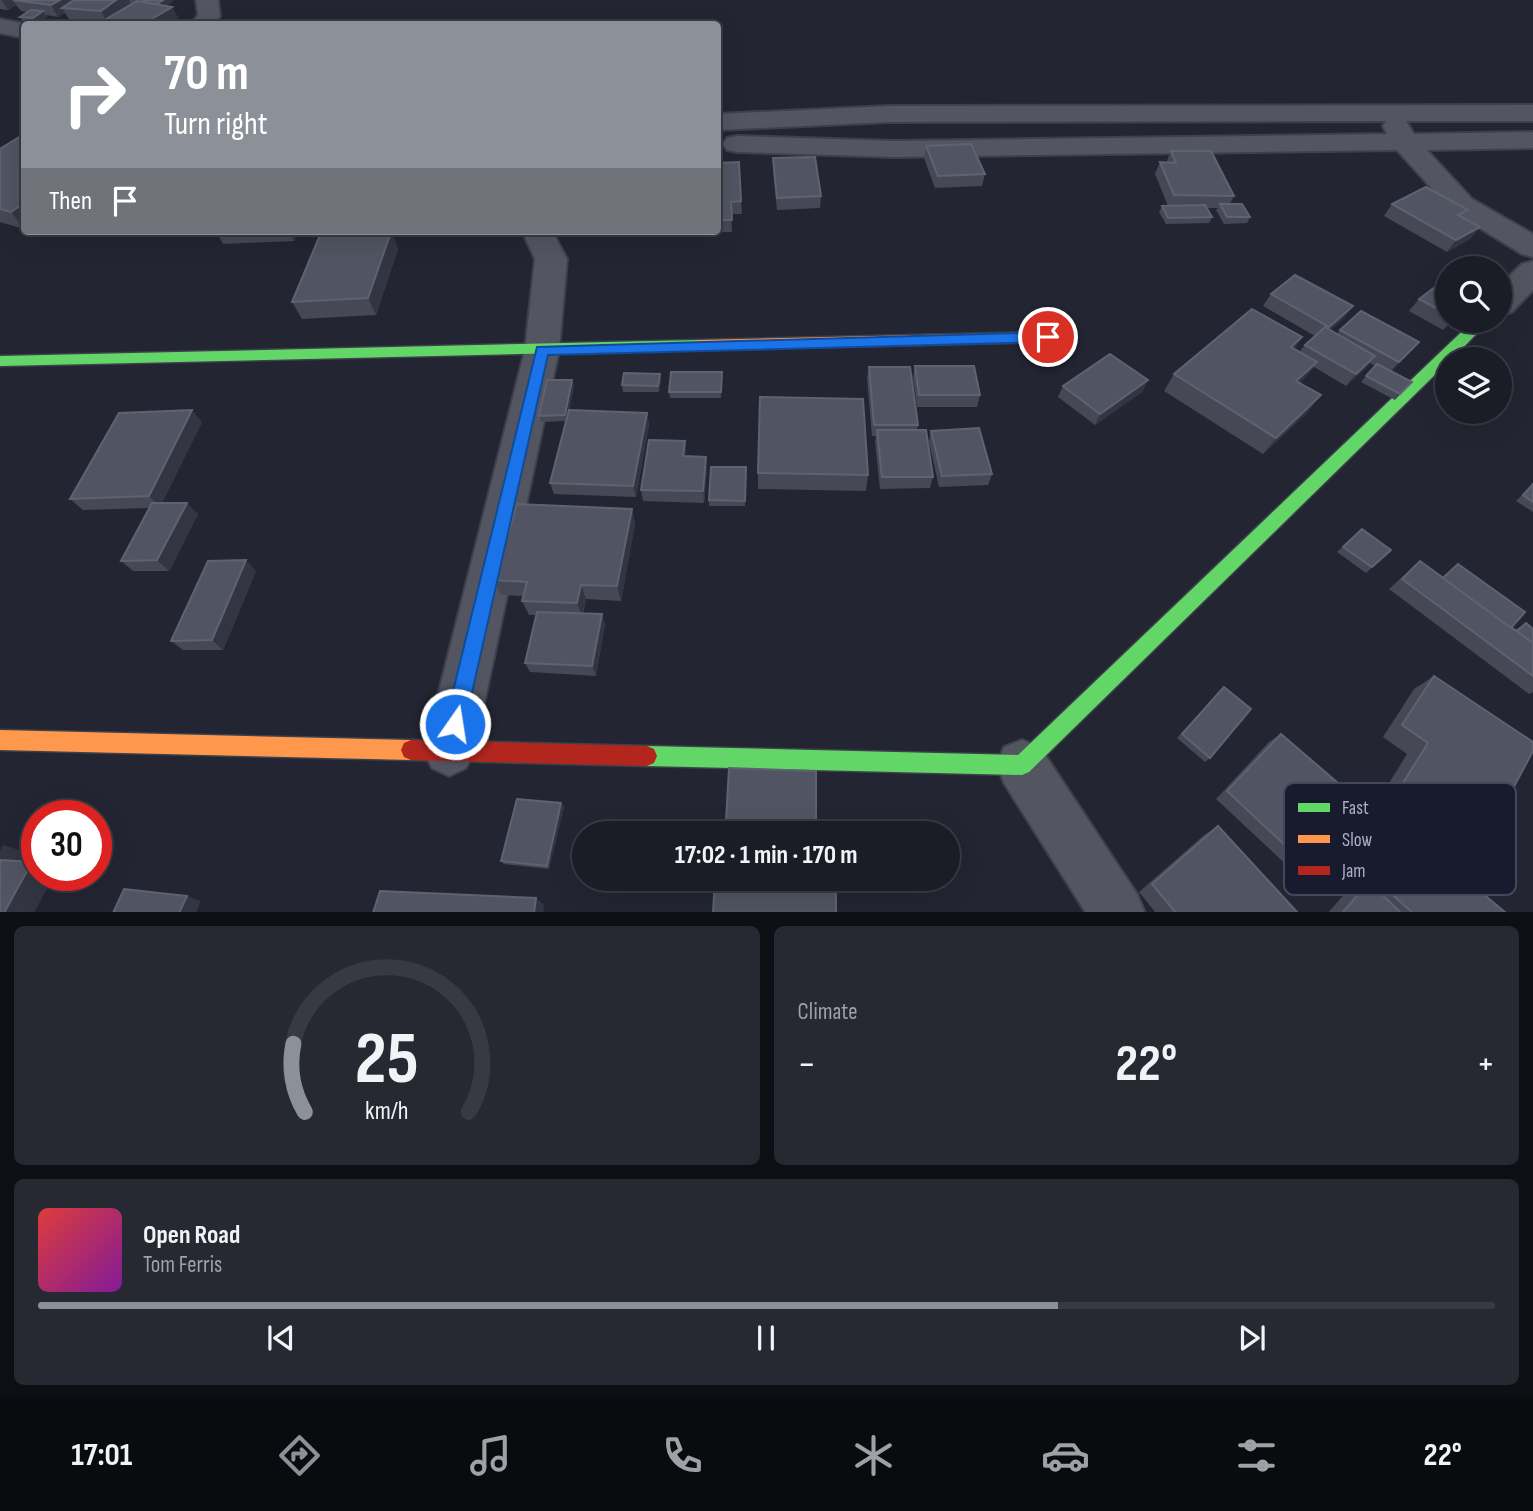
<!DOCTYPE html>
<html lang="en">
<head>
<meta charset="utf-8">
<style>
	:root { --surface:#1a1c26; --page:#272932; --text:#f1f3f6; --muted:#9fa1a7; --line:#383a43; --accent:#8c9099 }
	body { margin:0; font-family:"Sofia Sans Condensed",sans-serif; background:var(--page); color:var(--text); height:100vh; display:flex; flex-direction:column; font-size:26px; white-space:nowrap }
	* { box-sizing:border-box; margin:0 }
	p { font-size:23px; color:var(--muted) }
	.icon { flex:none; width:38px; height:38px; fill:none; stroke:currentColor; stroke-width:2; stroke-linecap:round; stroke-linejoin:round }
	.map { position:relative; height:912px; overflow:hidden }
	.side { display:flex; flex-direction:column; gap:14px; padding:14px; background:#0e0f15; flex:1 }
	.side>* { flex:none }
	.guide { position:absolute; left:21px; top:21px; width:700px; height:214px; border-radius:7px; box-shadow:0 7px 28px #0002,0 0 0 2px var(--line); background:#8c9099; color:#fff; overflow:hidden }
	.buttons { position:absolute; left:1435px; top:256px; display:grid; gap:14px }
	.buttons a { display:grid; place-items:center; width:77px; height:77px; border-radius:50%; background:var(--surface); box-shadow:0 7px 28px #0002,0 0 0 2px var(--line); font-size:35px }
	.speed { position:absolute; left:21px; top:800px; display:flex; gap:14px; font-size:35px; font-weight:700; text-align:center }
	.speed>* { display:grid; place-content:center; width:91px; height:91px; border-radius:50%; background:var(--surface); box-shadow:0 7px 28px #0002,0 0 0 2px var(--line); line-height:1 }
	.speed .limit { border:10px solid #d22; background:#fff; color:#111 }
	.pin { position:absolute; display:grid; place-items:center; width:60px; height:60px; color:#fff; margin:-30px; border:4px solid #fff; border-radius:50%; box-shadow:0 2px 7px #0007 }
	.me { position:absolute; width:77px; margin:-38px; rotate:13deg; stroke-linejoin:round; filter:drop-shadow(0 0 5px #0008) }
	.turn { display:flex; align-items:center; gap:24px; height:147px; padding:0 28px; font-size:32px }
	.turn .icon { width:91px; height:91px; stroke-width:2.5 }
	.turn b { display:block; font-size:49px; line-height:60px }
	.then { display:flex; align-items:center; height:66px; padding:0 28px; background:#0003; gap:14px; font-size:26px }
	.big { font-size:52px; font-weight:700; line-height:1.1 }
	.side .card { flex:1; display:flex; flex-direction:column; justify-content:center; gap:10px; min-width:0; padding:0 24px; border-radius:10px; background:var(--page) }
	.side .dial { align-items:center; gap:0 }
	.dial svg { height:182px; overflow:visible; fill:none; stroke:var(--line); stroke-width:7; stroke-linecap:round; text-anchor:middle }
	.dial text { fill:var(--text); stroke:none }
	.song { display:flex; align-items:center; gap:21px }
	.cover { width:84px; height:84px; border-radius:10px; background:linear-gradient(135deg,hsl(0 70% 55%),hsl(290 70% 35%)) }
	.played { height:7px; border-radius:4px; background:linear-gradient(90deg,var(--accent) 70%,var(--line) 70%) }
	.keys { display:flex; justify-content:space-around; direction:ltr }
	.heat { display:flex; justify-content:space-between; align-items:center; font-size:38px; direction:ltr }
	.side .tiles { flex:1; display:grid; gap:14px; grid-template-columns:1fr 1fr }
	.card:last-child { grid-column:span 2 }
	.trip { position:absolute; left:572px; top:821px; width:388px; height:70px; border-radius:35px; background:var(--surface); box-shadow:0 7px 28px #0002,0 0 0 2px var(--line); font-weight:700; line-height:70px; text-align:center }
	.tab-bar { display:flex; height:112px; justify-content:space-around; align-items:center; background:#0a0b0f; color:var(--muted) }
	.tab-bar .icon { width:49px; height:49px }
	.tab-bar .selected { color:var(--accent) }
	.tab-bar b { font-size:32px; color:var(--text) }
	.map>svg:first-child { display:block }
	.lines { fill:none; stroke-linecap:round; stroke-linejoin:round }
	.street-casing { stroke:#3d414c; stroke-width:4 }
	.fast-casing { stroke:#3d414c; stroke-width:3 }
	.slow-casing { stroke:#3d414c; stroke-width:3 }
	.jam-casing { stroke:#3d414c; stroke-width:3 }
	.street { fill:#535661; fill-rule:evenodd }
	.fast { fill:#63d668; fill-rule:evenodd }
	.slow { fill:#ff974d; fill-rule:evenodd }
	.jam { fill:#b3261e; fill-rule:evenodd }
	.wall { fill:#464955 }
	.shaded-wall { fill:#333642 }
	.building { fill:#515462; stroke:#5f6271; stroke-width:2 }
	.route { fill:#1a73e8; stroke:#114b97; stroke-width:2 }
	.key { fill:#171b2d; stroke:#43475b; stroke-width:2 }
	.key-label { font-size:19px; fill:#abafc6 }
</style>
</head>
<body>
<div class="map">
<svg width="1533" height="913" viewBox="0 0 1533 913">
	<rect width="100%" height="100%" fill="#232632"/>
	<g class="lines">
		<defs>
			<g id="street">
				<polygon points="196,0 218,0 220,16 214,24 191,24 198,15"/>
				<polygon points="0,19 26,24 24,38 0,33"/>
				<polygon points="1533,105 1533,121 1406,121 1414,134 1533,132 1533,148 1427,150 1472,199 1533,234 1533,257 1522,254 1452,211 1397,150 894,157 737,152 727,150 723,144 727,138 737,136 894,141 1387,134 1383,126 1386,121 889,122 718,130 718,114 889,106"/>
				<polygon points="522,231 552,231 567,259 559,350 474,751 466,768 449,776 432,768 424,751 525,350 535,259"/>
				<polygon points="1533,261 1533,290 1512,312 1500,315 1500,285 1522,264"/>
				<polygon points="1022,740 1040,747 1137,894 1145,913 1086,913 1004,783 997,765 1004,747"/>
			</g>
			<g id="fast">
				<polygon points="1474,320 1490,320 1452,359 1447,359 1447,363 1029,772 1022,775 647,766 640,763 637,756 640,749 647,746 1018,755"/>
				<polygon points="698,340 705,345 698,350 0,366 0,356"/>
			</g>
			<g id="slow">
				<polygon points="1048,332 1055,337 1048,342 698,350 691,345 698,340"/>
				<polygon points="0,730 411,740 418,743 421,750 418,757 411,760 0,750"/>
			</g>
			<polygon id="jam" points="411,740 647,746 654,749 657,756 654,763 647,766 411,760 404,757 401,750 404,743"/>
		</defs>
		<!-- street casing -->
		<use href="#street" class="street-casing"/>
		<!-- fast casing -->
		<use href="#fast" class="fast-casing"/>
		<!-- slow casing -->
		<use href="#slow" class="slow-casing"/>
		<!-- jam casing -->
		<use href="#jam" class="jam-casing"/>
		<!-- street -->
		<use href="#street" class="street"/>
		<!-- fast -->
		<use href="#fast" class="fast"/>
		<!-- slow -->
		<use href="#slow" class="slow"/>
		<!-- jam -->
		<use href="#jam" class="jam"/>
	</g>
	<!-- wall -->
	<g class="wall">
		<polygon points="0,0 174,0 166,6 172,7 178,18 168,24 105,24 104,22 69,19 65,13 58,17 46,15 47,17 37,24 24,23 20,17 27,12 21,11 16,5 8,10 0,9"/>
		<polygon points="24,134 24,229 0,222 0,149"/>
		<polygon points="926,146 985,174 982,186 935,188 924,158"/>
		<polygon points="1171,151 1234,196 1230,204 1250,217 1247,223 1224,224 1216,210 1218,208 1207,208 1212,217 1209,223 1166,224 1159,212 1162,206 1168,206 1155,174 1160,162 1166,163"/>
		<polygon points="773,158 821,196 820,208 777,210 773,170"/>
		<polygon points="739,162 742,214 731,214 732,232 680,233 680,231 718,231 718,163"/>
		<polygon points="1392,204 1462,217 1480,227 1470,239 1447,252 1384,216"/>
		<polygon points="216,231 298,231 294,241 223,244"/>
		<polygon points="328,231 391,231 398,249 376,315 302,319 292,302 330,234"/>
		<polygon points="1447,278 1447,320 1455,320 1443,330 1409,311 1419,299"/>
		<polygon points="1271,294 1344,318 1330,330 1337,334 1340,330 1419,342 1391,371 1412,382 1395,400 1361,382 1375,366 1370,363 1346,386 1314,367 1300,383 1308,412 1263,454 1164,391 1174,374 1302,337 1294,349 1299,352 1305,345 1315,336 1263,306"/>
		<polygon points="915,366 980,395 977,407 917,407 913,377"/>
		<polygon points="869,367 918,425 917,430 933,477 930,488 880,489 875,441 876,436 872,436 867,378"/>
		<polygon points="722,372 721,398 670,398 669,392"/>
		<polygon points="660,374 661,380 659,392 623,392 622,385"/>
		<polygon points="572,380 574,386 569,410 647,413 649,425 636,497 554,494 550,483 566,421 541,422 539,416"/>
		<polygon points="1148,380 1142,392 1095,425 1058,397 1063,386"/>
		<polygon points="202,422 162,503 198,514 169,571 133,571 121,561 149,508 83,510 70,499"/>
		<polygon points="931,431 992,474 988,485 939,487 929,442"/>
		<polygon points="685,441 686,456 707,468 704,503 643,501 641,490"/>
		<polygon points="746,467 745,506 709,506 709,500"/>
		<polygon points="758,473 868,475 866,491 758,489"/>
		<polygon points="1533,483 1533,512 1516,501"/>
		<polygon points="632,509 635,524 621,601 586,599 583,614 602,614 605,624 596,676 530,672 525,663 536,615 529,615 522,601 523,596 501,595 494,580"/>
		<polygon points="1362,529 1391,550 1366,573 1337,552"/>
		<polygon points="1420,561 1442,578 1458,564 1511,628 1515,630 1526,623 1533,629 1533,692 1529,694 1389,589"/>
		<polygon points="256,571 223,650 183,650 171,641"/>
		<polygon points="1434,676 1478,854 1454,863 1376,804 1407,754 1383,737 1414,689"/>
		<polygon points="1224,687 1210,758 1205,762 1177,738"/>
		<polygon points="1281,734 1320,878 1307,884 1216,799 1269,742"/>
		<polygon points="561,803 564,807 549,869 504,864 501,861"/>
		<polygon points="726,821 816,824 814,831 727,828"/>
		<polygon points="1218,826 1298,913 1156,913 1139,892 1203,836"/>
		<polygon points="1403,827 1506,913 1328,913 1348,890 1361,885 1354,879 1388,834"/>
	</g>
	<!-- shaded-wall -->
	<g class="shaded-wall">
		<polygon points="1,0 27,0 13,0 16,5 8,10"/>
		<polygon points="60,0 86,0 62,8 65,13 58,17 51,5"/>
		<polygon points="116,0 129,0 131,4 107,22 101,11"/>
		<polygon points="163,0 174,0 157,12 154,6"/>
		<polygon points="172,7 178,18 168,24 143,24"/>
		<polygon points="43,11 47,17 37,24 33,18"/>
		<polygon points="24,203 24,228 11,212"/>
		<polygon points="1480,227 1470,239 1447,252 1456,240"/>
		<polygon points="288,231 298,231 294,241"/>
		<polygon points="389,231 391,231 398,249 376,315 368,298 390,234"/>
		<polygon points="1353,306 1344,318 1321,339 1329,327"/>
		<polygon points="1451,320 1455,320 1443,330"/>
		<polygon points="1302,337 1290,354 1291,347"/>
		<polygon points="1419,342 1409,353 1389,374 1399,362"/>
		<polygon points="1375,356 1366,368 1346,386 1356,374"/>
		<polygon points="1317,362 1304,379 1284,397 1296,381"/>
		<polygon points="660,374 661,380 659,392 658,386"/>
		<polygon points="572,380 574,386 567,421 565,415"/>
		<polygon points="1148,380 1142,392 1095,425 1100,414"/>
		<polygon points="1321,395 1308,412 1263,454 1276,438"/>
		<polygon points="192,410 202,422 160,507 149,496"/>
		<polygon points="647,413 649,425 636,497 633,486"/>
		<polygon points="685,441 686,452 685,468 683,456"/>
		<polygon points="706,457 707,468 704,503 703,491"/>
		<polygon points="187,503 198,514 169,571 157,560"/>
		<polygon points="632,509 635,524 621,601 617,586"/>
		<polygon points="246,560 256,571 223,650 212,640"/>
		<polygon points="581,585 586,599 582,617 577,603"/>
		<polygon points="602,614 605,624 596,676 592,666"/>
		<polygon points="561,803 564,807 549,869 547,866"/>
		<polygon points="3,845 29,853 21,868 0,862 0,851"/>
		<polygon points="32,862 37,864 37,875 54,875 34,913 4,913"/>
		<polygon points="187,896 201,901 196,913 179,913"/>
		<polygon points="536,898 544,905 543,913 534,913"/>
	</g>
	<!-- building -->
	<g class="building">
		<polygon points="13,0 60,0 51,5"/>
		<polygon points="74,0 116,0 101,11 62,8"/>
		<polygon points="144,0 163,0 157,4 141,2"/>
		<polygon points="137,1 172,7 143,24 123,24 103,21"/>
		<polygon points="31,10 43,11 33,18 20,17"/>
		<polygon points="24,134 24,203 11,212 0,209 0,149"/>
		<polygon points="971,144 985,174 938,176 926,146"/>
		<polygon points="1171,151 1211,151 1234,196 1174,195 1160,162 1176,163"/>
		<polygon points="815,157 821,196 777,198 773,158"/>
		<polygon points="739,162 741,201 731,202 732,220 718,220 718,163"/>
		<polygon points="1426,187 1468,210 1458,215 1480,227 1456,240 1392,204"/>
		<polygon points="1220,204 1242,204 1250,217 1227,217"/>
		<polygon points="1205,205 1212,217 1168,218 1162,206"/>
		<polygon points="391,232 368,298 292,302 320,235"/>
		<polygon points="1295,275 1353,306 1329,327 1271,294"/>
		<polygon points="1447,278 1447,314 1419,299"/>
		<polygon points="1252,309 1302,337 1291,347 1317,362 1296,381 1321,395 1276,438 1174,374"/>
		<polygon points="1361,311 1419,342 1399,362 1340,330"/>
		<polygon points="1325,327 1375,356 1356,374 1305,345"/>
		<polygon points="1110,354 1148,380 1100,414 1063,386"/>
		<polygon points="1377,364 1412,382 1400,394 1366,376"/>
		<polygon points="915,366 974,366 980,395 919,395"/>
		<polygon points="869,367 910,367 918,425 874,425"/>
		<polygon points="671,372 722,372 721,392 669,392"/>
		<polygon points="624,373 660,374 658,386 622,385"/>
		<polygon points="547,380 572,380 565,415 539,416"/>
		<polygon points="760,397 863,399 868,475 758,473"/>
		<polygon points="192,410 149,496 70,499 119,413"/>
		<polygon points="569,410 647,413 633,486 550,483"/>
		<polygon points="979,428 992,474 942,476 931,431"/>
		<polygon points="877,430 926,430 933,477 882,477"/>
		<polygon points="649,440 685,441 683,456 706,457 703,491 641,490"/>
		<polygon points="711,467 746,467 745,501 709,500"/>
		<polygon points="1533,484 1533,502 1523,495"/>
		<polygon points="152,503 187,503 157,560 121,561"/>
		<polygon points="517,504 632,509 617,586 581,585 577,603 522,601 527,582 494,580"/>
		<polygon points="1362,529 1391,550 1372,567 1343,547"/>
		<polygon points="246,560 212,640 171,641 208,561"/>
		<polygon points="1420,561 1533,643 1533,676 1402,579"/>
		<polygon points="1458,564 1525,612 1511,628 1443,578"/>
		<polygon points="537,612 602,614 592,666 525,663"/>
		<polygon points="1526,623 1533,629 1533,643 1517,631"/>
		<polygon points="1434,676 1533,742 1533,751 1478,854 1396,794 1428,743 1402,725"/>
		<polygon points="1224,687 1251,709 1210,758 1182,734"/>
		<polygon points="1281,734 1373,813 1320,878 1227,791"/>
		<polygon points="729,768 816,771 816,824 726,821"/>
		<polygon points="517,799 561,803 547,866 501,861"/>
		<polygon points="1218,826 1298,913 1176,913 1152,884"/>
		<polygon points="1403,827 1506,913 1413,913 1369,874"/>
		<polygon points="0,860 32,862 4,913 0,913"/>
		<polygon points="715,878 836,880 836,913 713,913"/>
		<polygon points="1369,882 1401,913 1342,913"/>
		<polygon points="124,889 187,896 179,913 113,913"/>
		<polygon points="380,891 536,898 534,913 373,913"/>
	</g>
	<!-- route -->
	<polygon class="route" points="1048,332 1055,337 1048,342 548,355 465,724 462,731 455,734 448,731 445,724 537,347"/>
	<!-- legend -->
	<rect x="1284" y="783" width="232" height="112" rx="10" class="key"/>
	<rect x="1298" y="803" width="32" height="9" fill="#63d668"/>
	<rect x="1298" y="835" width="32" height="8" fill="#ff974d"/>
	<rect x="1298" y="866" width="32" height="9" fill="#b3261e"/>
	<g class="key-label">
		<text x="1342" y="814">Fast</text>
		<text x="1342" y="846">Slow</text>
		<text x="1342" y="877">Jam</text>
	</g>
</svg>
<div class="buttons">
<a><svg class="icon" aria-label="search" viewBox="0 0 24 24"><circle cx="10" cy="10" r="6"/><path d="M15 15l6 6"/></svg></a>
<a><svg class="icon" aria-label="layers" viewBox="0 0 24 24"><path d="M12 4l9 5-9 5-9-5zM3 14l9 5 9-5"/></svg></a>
</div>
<div class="speed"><div class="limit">30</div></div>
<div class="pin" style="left:1048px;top:337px;background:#d93025"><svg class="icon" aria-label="arrive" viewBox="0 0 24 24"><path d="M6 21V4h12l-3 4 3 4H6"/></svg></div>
<svg class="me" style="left:455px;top:724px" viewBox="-20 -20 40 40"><circle r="17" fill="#1a73e8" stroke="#fff" stroke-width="3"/><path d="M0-11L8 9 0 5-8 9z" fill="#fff"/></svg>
<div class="trip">17:02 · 1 min · 170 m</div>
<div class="guide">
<div class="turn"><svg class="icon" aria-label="right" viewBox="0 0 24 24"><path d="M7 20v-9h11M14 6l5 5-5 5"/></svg><div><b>70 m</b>Turn right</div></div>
<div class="then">Then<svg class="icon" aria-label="arrive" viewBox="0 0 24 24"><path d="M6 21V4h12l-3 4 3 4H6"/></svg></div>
</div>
</div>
<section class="side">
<div class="tiles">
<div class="card dial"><svg viewBox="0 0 100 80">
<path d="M14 69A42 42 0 1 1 86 69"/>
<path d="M14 69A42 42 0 0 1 9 39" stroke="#8c9099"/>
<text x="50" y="56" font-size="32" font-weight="700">25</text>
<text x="50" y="72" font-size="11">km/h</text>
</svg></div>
<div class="card"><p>Climate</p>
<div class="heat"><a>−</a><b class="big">22°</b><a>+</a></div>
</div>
<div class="card">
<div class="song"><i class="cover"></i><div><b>Open Road</b><p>Tom Ferris</p></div></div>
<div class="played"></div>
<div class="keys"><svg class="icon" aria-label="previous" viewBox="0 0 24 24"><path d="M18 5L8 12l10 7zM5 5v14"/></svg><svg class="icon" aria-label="pause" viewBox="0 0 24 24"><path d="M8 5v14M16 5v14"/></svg><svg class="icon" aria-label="next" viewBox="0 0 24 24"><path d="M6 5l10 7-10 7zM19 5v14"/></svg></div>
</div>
</div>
</section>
<nav class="tab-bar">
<b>17:01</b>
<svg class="icon selected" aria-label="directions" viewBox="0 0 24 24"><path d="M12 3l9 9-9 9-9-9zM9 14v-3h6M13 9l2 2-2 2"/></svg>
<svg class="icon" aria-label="music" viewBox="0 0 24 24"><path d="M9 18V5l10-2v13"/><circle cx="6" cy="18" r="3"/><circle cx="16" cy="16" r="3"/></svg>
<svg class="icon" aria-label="phone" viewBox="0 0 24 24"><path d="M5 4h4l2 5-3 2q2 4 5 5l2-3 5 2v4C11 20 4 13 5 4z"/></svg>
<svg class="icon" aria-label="climate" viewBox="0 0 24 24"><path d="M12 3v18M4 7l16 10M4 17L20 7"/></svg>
<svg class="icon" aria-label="car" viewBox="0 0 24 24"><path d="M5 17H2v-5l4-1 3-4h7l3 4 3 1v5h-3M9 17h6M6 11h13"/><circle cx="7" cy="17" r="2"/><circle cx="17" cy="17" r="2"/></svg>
<svg class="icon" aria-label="filters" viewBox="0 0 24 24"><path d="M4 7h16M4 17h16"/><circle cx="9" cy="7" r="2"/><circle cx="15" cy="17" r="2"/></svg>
<b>22°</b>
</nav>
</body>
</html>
